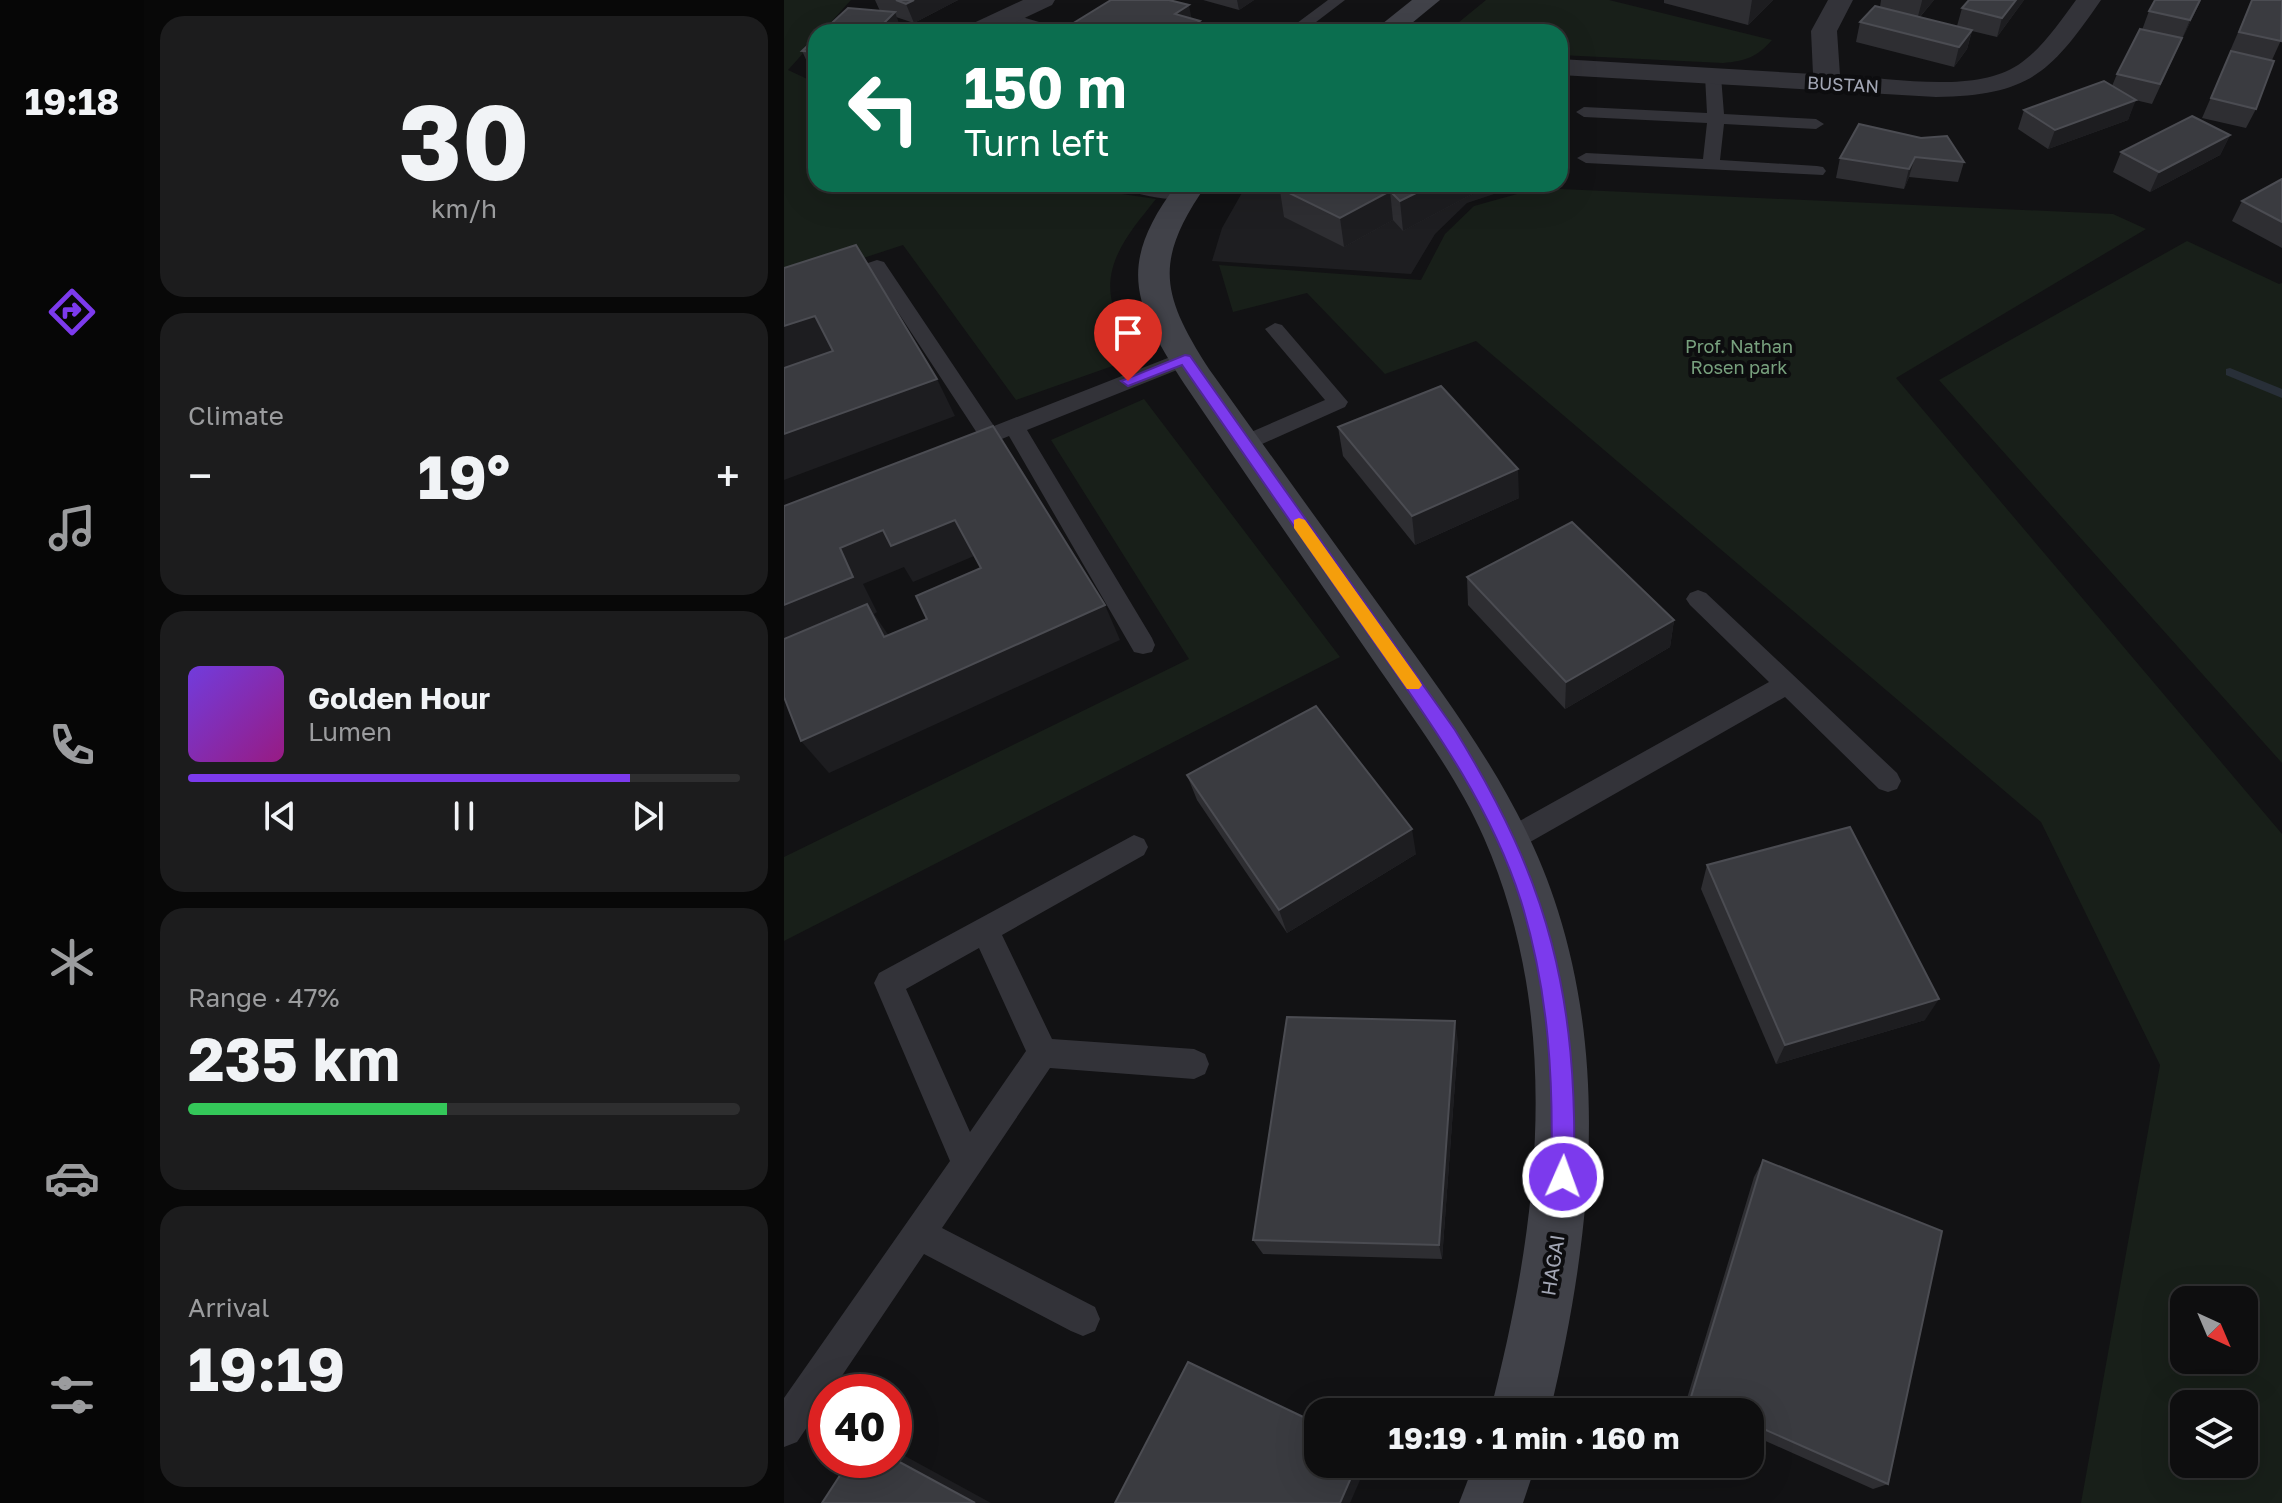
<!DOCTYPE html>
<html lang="en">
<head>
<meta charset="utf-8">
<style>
	:root { --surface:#0e0e0f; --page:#1c1c1d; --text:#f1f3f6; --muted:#9b9c9e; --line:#2e2e2f; --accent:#7c3aed }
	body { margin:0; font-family:"Golos Text",sans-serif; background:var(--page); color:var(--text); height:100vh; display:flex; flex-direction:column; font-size:30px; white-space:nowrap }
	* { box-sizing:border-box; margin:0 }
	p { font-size:26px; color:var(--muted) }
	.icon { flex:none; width:44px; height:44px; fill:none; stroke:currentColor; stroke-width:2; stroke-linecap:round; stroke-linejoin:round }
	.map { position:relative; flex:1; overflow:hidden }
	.details { display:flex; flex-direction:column; gap:16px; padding:16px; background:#080808; width:640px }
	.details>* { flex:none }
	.top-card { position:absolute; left:24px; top:24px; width:760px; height:168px; border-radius:24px; box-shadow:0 8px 32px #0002,0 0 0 2px var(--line); background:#0b6e4f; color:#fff; overflow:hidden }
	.needle { width:52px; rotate:136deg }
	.fabs { position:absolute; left:1386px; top:1286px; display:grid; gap:16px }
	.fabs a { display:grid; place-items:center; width:88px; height:88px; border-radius:16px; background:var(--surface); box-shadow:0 8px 32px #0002,0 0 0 2px var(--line); font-size:40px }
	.speed { position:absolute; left:24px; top:1374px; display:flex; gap:16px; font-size:40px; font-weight:700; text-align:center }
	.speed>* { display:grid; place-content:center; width:104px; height:104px; border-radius:50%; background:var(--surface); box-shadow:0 8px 32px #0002,0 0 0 2px var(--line); line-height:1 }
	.speed .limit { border:12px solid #d22; background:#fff; color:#111 }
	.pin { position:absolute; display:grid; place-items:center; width:68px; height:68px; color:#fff; margin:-82px -34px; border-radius:50% 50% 50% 0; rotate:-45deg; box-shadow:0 0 8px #0007 }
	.pin .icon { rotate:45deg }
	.me { position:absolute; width:88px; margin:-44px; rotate:2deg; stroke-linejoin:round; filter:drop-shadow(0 0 6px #0008) }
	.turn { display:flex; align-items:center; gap:28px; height:168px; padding:0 24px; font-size:36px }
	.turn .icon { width:104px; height:104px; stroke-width:2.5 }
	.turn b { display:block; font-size:56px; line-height:68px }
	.big { font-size:60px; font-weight:700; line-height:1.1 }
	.details .card { flex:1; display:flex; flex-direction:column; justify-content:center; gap:12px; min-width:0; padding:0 28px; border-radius:24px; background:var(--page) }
	.details .dial { align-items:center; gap:0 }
	.dial b { font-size:104px; line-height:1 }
	.song { display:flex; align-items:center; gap:24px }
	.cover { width:96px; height:96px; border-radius:12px; background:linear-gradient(135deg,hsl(260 70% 55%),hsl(310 70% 35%)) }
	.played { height:8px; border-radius:4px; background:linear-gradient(90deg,var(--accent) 80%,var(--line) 80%) }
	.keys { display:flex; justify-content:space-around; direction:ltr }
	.heat { display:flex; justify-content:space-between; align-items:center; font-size:44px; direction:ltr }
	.charge { height:12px; border-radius:6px; background:linear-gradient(90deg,#34c759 47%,var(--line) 0) }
	.trip { position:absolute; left:520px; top:1398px; width:460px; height:80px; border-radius:24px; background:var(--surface); box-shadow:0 8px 32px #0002,0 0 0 2px var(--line); font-weight:700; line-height:80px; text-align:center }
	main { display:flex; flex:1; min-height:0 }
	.dock { display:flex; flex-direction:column; width:144px; justify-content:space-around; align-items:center; background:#060606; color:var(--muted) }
	.dock .icon { width:56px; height:56px }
	.dock .on { color:var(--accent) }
	.dock b { font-size:36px; color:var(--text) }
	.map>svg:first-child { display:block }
	.built { fill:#1e1e21 }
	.green { fill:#181f19; fill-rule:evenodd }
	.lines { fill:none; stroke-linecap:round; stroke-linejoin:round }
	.stream { fill:#282f38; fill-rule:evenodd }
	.lane { fill:#333339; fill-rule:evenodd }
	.street { fill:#333339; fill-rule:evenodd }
	.secondary { fill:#414249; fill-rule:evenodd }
	.wall { fill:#2e2e32 }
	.shaded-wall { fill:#1d1d20 }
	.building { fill:#3a3b40; stroke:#4b4c52; stroke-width:2 }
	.route { fill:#7c3aed; stroke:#51269a; stroke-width:2 }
	.slow { fill:#f59e0b }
	.labels { text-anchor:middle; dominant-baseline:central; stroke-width:8; stroke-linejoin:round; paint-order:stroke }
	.far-street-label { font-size:18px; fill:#a3a7b5; stroke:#0d0d0f }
	.far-park-label { font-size:18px; fill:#78a17e; stroke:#0d0d0f }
	.street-label { font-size:20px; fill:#a3a7b5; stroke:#0d0d0f }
</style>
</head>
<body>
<main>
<nav class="dock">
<b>19:18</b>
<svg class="icon on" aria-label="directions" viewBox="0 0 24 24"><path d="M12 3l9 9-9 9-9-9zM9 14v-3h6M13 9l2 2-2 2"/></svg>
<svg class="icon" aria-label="music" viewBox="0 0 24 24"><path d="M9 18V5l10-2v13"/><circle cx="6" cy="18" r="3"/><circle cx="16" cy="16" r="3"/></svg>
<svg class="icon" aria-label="phone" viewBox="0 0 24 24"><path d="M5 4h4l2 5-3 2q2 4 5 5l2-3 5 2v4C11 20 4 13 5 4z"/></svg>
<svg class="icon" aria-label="climate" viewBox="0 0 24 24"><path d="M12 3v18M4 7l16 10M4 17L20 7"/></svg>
<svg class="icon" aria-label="car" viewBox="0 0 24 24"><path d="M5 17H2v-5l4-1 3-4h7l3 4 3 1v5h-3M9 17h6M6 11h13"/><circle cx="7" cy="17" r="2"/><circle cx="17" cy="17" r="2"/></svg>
<svg class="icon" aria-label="filters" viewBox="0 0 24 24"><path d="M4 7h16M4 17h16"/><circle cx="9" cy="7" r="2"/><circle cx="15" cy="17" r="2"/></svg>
</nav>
<section class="details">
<div class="card dial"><b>30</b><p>km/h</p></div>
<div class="card"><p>Climate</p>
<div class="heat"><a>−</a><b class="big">19°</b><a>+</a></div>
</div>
<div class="card">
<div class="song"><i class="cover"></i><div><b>Golden Hour</b><p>Lumen</p></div></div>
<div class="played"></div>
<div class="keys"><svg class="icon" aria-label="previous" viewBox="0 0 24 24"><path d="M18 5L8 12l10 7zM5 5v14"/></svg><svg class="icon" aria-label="pause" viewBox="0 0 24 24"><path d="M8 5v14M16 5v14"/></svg><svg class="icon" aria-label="next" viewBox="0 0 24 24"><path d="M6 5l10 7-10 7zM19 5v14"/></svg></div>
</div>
<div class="card"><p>Range · 47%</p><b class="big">235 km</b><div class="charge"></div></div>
<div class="card"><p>Arrival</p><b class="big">19:19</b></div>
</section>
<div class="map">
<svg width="1498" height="1503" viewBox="0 0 1498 1503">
	<rect width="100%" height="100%" fill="#121214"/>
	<!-- built -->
	<polygon class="built" points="463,184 740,184 683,203 651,234 627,274 428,261 438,228"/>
	<!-- green -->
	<g class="green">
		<path d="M0,0h67l-29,32h-6v7l-28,31 28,13v101h238l102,15c-26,33 -58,67 -41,113 6,15 18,30 26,44l-125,44 -113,-155 -119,39z"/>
		<path d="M702,0h123l163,40c-15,17 -26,21 -49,23l-163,-8v-23h-104l-3,-5z"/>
		<path d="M755,188l574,26 33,15 -250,149 386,456v669h-201l79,-438 -119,-243 -565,-481 -91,33 -78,-81 -74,19 -14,-47 202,15 24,-46 29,-28zM1460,1300v60h-60v-60zM1460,1404v60h-60v-60z"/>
		<polygon points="1403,241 1495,284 1498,283 1498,763 1155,380"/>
		<polygon points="360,399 556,657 0,941 0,857 405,659 267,440"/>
	</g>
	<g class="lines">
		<!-- stream -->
		<polygon class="stream" points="1446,368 1498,389 1498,398 1442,375 1442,369"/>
		<!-- lane -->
		<g class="lane">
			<polygon points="544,0 561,0 519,32 501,32"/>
			<polygon points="224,13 279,29 282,32 258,32 219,20 217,17"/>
			<polygon points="929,71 937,76 940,114 1032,119 1040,124 1032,129 940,124 936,160 1033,166 1039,167 1042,171 1039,175 802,163 793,158 802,153 919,159 923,123 800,117 792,112 800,107 923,113 921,76"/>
			<polygon points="93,260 100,262 210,426 394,354 408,354 411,359 408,364 243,430 368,638 371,645 368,652 359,654 350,652 225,436 189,451 173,451 170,446 173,441 193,433 89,274 0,303 0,291"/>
			<polygon points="491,323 498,325 564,402 561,407 467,449 451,449 448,444 451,439 541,400 481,329"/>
			<polygon points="914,590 922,593 1113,773 1117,781 1113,789 1104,792 1095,789 1001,697 734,849 724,853 714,849 710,841 714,833 985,682 906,605 902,599 906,593"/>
			<path d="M350,835l10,4 4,8 -4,8 -142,80 50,104 142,10 11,5 4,10 -4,10 -11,5 -144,-11 -108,160 153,79 5,12 -5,12 -12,5 -12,-5 -147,-77 -93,138h-5v7l-29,43 -13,5v-49l166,-237 -76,-178 5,-10zM195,948l47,103 -56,81 -64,-143z"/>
		</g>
		<!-- street -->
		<g class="street">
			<polygon points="239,0 271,0 268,5 211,32 177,32 181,27"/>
			<path d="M1044,0h25l-16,31 3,44c51,3 134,19 178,-10 24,-16 41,-42 58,-65h25c-51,74 -72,95 -165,97l-376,-22v-16l253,15 -2,-43z"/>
			<path d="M335,184h75l7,7 -4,6c-22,6 -52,-1 -73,-7z"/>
		</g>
		<!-- secondary -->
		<g class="secondary">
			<polygon points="628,0 656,0 617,32 588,32"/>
			<path d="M393,184h30c-53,76 -47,109 2,185 60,84 120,167 180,250 66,92 135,182 169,292 52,165 31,336 -8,501h-60c49,-189 74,-390 -6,-574 -29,-66 -75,-125 -115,-184 -62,-90 -123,-179 -184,-269 -52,-80 -69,-120 -8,-201z"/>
			<polygon points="690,1464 752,1464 739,1503 675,1503"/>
		</g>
	</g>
	<!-- wall -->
	<g class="wall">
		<polygon points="91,0 174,0 130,23 112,17 118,31 96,11"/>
		<polygon points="419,0 470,0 455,10"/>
		<polygon points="880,0 989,0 964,25 880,3"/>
		<polygon points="1097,0 1150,0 1136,17 1173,26 1178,8 1240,0 1213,37 1188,31 1183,49 1170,67 1072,42 1076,22 1096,7"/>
		<polygon points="1417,0 1398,39 1368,104 1351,100 1344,120 1264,149 1234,129 1240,110 1328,86 1333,74 1358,30 1365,11"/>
		<polygon points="1468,0 1498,38 1488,60 1446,51"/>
		<polygon points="32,38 32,71 27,70 18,51"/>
		<polygon points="1447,51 1472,109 1462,128 1418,118"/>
		<polygon points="1075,124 1180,162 1174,182 1125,177 1120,189 1052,178 1056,158"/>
		<polygon points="1446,135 1436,155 1366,192 1329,172 1337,152"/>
		<polygon points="1498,179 1498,248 1448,221 1458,201"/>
		<polygon points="495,184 707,184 619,231 609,220 560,247 500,217"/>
		<polygon points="554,427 735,498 631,545 559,456"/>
		<polygon points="683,577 890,620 886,647 781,709 684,605"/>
		<polygon points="403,775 632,854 503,933 413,800"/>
		<polygon points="923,865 1141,1020 992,1064 917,889"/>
		<polygon points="674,1042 658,1259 479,1254 469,1240"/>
		<polygon points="979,1160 1104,1484 1089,1489 966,1434 966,1412 917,1412 901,1405 970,1177"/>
	</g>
	<!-- shaded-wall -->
	<g class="shaded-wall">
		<polygon points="130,0 174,0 130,23 122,4"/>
		<polygon points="453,0 470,0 455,10"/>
		<polygon points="968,0 989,0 964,25"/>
		<polygon points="1138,0 1150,0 1133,20 1138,1"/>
		<polygon points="1232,0 1240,0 1213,37 1218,18"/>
		<polygon points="1416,0 1417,0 1398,39 1406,20"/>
		<polygon points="405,5 409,26 416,21 419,32 395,32 391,14"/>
		<polygon points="111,12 118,32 91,32"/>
		<polygon points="1188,30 1183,49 1170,67 1175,47"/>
		<polygon points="1352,100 1344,120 1264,149 1271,130"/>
		<polygon points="1446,135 1436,155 1366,192 1375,172"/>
		<polygon points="1131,157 1125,177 1120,189 1125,169"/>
		<polygon points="650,184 707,184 619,231 616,201"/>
		<polygon points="606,191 609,220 560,247 556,218"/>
		<polygon points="31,316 51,353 0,371 0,326"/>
		<polygon points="153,379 171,416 0,480 0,434"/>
		<polygon points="734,469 735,498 631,545 628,516"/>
		<polygon points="171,520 190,556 129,582 120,567 79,584 93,612 90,614 107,639 0,651 0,605 56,548 99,530"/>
		<polygon points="321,605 336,640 45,773 17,741"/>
		<polygon points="890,620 886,647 781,709 782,682"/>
		<polygon points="628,829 632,854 503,933 495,910"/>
		<polygon points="1155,999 1141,1020 992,1064 1001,1045"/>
		<polygon points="671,1021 674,1042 658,1259 655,1245"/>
		<polygon points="110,1450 207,1503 191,1503 110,1459"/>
		<polygon points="573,1464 583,1464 566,1503 556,1503"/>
	</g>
	<!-- building -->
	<g class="building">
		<polygon points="112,0 130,0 122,4"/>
		<polygon points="327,0 385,0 405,5 391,14 416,21 401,32 275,32"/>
		<polygon points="1185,0 1232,0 1218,18 1178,8"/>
		<polygon points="1371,0 1416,0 1406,20 1365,11"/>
		<polygon points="1468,0 1498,0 1497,41 1455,32"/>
		<polygon points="1091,6 1188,30 1175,47 1076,22"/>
		<polygon points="64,8 111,12 91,32 38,32"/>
		<polygon points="1356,29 1398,38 1376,84 1333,74"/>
		<polygon points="32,38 32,52 18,51"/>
		<polygon points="1447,51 1490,61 1472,109 1427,98"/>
		<polygon points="1320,81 1352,100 1271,130 1240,110"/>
		<polygon points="1408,116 1446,135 1375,172 1337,152"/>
		<polygon points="1075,124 1137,138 1163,136 1180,162 1131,157 1125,169 1056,158"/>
		<polygon points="1498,179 1498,222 1458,201"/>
		<polygon points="503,184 650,184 616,201 606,191 556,218 495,188"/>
		<polygon points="72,245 153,379 0,434 0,368 49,351 31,316 0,326 0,268"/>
		<polygon points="657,386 734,469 628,516 554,427"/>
		<polygon points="209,426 321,605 17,741 0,697 0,639 83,604 100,637 143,619 132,596 197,568 171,520 107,546 99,530 56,548 69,577 0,605 0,506"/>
		<polygon points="788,522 890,620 782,682 683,577"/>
		<polygon points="532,706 628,829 495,910 403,775"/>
		<polygon points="1066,827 1155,999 1001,1045 923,865"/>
		<polygon points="503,1017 671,1021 655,1245 469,1240"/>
		<polygon points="979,1160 1158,1231 1104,1484 966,1423 966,1412 942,1412 907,1397"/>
		<polygon points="404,1362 534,1424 534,1464 573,1464 556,1503 331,1503"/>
		<polygon points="110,1459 191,1503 38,1503 66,1460 110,1460"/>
	</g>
	<!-- route -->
	<path class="route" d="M401,355l5,1 265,374c95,154 123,266 119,447l-3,8 -8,3 -8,-3 -4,-8c3,-95 -2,-185 -30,-276 -32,-101 -96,-186 -156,-272 -61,-88 -122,-176 -183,-264l-54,21 -7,-5z"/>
	<!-- slow -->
	<polygon class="slow" points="515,518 521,520 635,680 638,685 635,689 623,689 510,528 510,520"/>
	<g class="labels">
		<!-- far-street labels -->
		<g class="far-street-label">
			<text transform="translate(1059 84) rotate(3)">BUSTAN</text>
		</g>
		<!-- far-park labels -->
		<g class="far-park-label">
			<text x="955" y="346">Prof. Nathan<tspan x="955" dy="21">Rosen park</tspan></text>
		</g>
		<!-- street labels -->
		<g class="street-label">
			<text transform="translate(768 1265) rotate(-81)">HAGAI</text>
		</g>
	</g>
</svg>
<div class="fabs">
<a><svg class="needle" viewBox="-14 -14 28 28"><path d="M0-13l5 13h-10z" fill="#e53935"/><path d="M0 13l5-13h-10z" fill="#9b9c9e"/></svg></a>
<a><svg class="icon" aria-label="layers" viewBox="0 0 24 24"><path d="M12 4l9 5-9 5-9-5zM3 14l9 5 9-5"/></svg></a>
</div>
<div class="speed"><div class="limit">40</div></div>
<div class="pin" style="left:344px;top:381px;background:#d93025"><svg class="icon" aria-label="arrive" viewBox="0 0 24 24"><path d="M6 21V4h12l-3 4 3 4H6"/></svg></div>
<svg class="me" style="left:779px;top:1177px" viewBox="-20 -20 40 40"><circle r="17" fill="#7c3aed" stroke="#fff" stroke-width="3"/><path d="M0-11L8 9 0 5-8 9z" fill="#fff"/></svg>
<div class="trip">19:19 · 1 min · 160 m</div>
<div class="top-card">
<div class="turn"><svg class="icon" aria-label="left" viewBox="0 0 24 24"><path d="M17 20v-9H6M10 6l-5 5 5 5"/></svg><div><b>150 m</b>Turn left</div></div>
</div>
</div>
</main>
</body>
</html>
